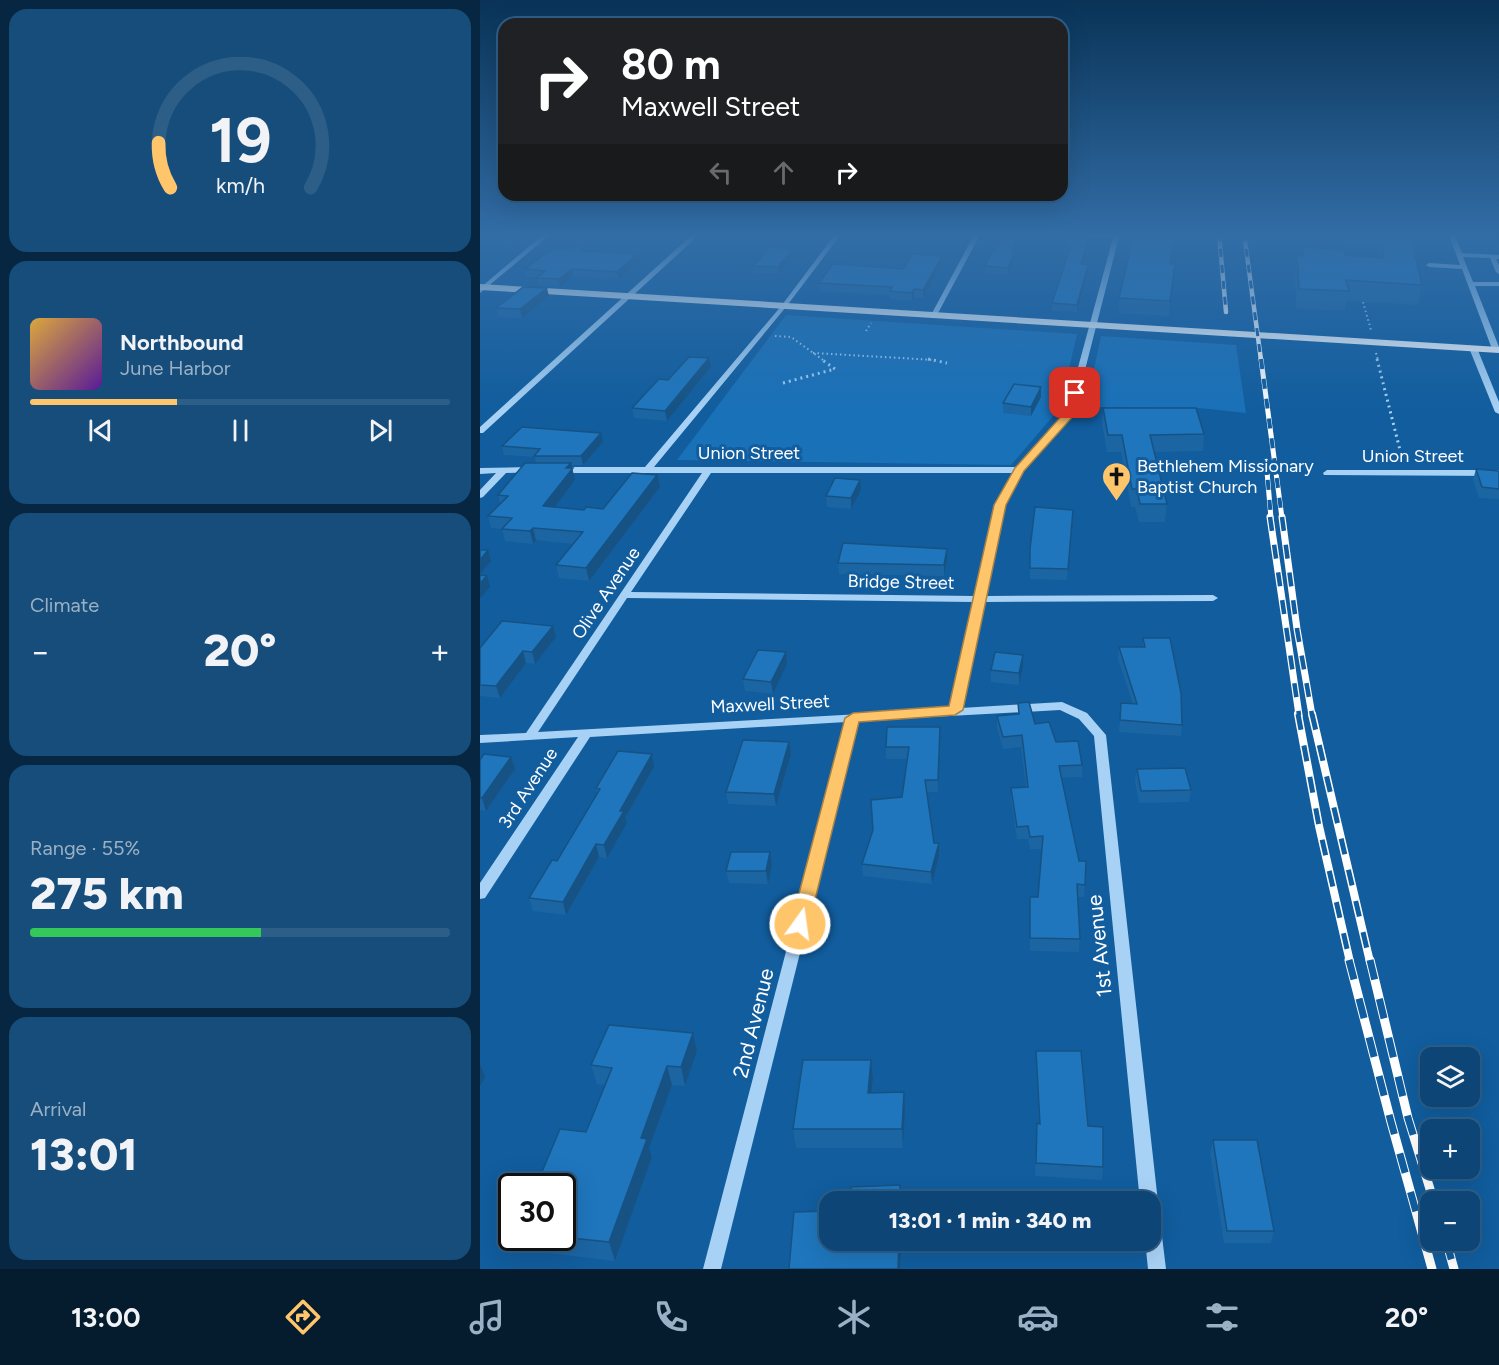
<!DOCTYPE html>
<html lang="en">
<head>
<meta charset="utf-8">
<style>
	:root { --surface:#0d4676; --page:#164d7b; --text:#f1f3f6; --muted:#9ab1c5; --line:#2d5e88; --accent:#ffc56b }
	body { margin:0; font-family:Figtree,sans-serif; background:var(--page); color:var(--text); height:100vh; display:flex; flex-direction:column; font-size:22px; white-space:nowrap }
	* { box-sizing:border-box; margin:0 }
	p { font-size:20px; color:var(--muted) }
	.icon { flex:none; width:33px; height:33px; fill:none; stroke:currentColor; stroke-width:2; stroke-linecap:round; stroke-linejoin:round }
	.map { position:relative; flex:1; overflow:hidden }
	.details { display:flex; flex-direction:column; gap:9px; padding:9px; background:#072641; width:480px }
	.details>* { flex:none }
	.guide { position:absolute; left:18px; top:18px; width:570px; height:183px; border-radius:18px; box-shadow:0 6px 24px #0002,0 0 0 2px var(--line); background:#202124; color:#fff; overflow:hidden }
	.controls { position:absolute; left:940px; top:1047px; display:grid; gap:12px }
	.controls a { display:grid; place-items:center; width:60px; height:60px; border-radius:12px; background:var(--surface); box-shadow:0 6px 24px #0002,0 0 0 2px var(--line); font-size:30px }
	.speed { position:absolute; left:18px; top:1173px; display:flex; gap:12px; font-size:30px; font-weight:700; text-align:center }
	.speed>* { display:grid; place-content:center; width:78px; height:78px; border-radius:50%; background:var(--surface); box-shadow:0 6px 24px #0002,0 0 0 2px var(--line); line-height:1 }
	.speed .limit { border:3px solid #111; border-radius:9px; background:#fff; color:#111 }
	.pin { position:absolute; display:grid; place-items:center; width:51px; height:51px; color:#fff; margin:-26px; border-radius:12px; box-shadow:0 3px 9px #0006 }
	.me { position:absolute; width:66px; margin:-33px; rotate:14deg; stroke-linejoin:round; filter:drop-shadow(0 0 4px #0008) }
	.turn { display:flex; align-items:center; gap:21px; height:126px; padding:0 24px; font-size:27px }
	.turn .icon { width:78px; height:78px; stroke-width:2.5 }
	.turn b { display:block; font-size:42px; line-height:51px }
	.lanes { display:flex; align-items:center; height:57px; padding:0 24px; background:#0003; justify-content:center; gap:30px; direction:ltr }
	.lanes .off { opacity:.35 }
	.big { font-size:45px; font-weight:800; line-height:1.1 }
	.details .tile { flex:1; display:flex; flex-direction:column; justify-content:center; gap:9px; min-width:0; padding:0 21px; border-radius:18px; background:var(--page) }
	.details .dial { align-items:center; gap:0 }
	.dial svg { height:156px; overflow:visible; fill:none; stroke:var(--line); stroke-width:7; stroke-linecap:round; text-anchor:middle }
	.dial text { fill:var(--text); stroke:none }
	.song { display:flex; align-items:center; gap:18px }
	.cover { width:72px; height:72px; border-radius:9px; background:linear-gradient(135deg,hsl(40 70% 55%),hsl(270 70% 35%)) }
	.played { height:6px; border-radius:3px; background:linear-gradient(90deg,var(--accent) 35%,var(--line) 35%) }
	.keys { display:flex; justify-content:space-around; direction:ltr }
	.heat { display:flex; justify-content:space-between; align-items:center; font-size:33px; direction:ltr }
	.charge { height:9px; border-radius:4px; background:linear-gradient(90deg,#34c759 55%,var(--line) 0) }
	.trip { position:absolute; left:339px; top:1191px; width:342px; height:60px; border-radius:18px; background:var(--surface); box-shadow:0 6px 24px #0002,0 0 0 2px var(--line); font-weight:800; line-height:60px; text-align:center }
	.tabs { display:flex; height:96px; justify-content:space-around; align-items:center; background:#051c2f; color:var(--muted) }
	.tabs .icon { width:42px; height:42px }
	.tabs .on { color:var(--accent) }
	.tabs b { font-size:27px; color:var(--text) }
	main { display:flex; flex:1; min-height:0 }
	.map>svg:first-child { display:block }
	.green { fill:#1971b8 }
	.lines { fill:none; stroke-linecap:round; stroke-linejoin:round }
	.path-far1 { stroke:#a8d2f5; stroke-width:2; stroke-dasharray:1.5 3; stroke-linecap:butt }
	.path { stroke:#a8d2f5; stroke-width:3; stroke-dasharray:2 4; stroke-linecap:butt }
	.minor { fill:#a8d2f5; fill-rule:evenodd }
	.major { fill:#f5faff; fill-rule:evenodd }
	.rail-far4-casing { stroke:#fff; stroke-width:4.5 }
	.rail-far3-casing { stroke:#fff; stroke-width:5 }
	.rail-far2-casing { stroke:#fff; stroke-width:7 }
	.rail-far1-casing { stroke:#fff; stroke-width:8 }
	.rail-casing { stroke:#fff; stroke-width:9 }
	.rail-far4 { stroke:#115d9e; stroke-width:3; stroke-dasharray:8; stroke-linecap:butt }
	.rail-far3 { stroke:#115d9e; stroke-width:4; stroke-dasharray:10; stroke-linecap:butt }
	.rail-far2 { stroke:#115d9e; stroke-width:4.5; stroke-dasharray:14; stroke-linecap:butt }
	.rail-far1 { stroke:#115d9e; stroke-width:5; stroke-dasharray:16; stroke-linecap:butt }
	.rail { stroke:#115d9e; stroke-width:7; stroke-dasharray:20; stroke-linecap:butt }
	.wall { fill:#1b65a3 }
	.shaded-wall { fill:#165384 }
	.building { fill:#1f76bd; stroke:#165384; stroke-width:1.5 }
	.route { fill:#ffc56b; stroke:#a68046; stroke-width:1.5 }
	.labels { text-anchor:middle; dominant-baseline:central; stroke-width:6; stroke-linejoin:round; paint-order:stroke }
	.street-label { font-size:18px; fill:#fff; stroke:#115d9e }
	.poi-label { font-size:18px; fill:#fff; stroke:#115d9e; text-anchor:start }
	.near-street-label { font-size:21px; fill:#fff; stroke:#115d9e }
</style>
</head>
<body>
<main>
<section class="details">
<div class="tile dial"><svg viewBox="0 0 100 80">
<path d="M14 69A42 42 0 1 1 86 69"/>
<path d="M14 69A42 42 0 0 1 8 46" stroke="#ffc56b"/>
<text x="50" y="56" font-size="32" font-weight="700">19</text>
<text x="50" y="72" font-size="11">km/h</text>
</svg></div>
<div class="tile">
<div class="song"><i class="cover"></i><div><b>Northbound</b><p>June Harbor</p></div></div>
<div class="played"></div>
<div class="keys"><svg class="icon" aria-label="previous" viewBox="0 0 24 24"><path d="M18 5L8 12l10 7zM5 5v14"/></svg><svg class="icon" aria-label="pause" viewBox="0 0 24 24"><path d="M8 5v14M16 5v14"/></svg><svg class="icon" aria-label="next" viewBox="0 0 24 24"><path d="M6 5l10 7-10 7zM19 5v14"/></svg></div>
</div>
<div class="tile"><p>Climate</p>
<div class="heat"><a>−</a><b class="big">20°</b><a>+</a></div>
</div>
<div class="tile"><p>Range · 55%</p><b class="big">275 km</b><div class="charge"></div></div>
<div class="tile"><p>Arrival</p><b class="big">13:01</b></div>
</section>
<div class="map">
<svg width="1019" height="1269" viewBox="0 0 1019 1269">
	<rect width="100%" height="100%" fill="#115d9e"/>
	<!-- green -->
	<g class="green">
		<polygon points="306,315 597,334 580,408 531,465 197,460"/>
		<polygon points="621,336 756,345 766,413 719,408 606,407"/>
	</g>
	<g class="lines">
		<!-- path-far1 -->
		<g class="path-far1">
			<polyline points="883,302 891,330"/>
			<polyline points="386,331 391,323"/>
			<polyline points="295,336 311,337 343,360"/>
			<polyline points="333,353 456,360"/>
			<polyline points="896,353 898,360"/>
		</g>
		<!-- path -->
		<g class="path">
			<polyline points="448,359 467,363"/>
			<polyline points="897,359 921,454"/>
			<polyline points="303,383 355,369 341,359"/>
		</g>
		<!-- minor -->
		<g class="minor">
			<polygon points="65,233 72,233 0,293 0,288"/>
			<polygon points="214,233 221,233 3,433 0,433 0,427"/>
			<path d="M356,233h6l-56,74 -132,160h363l49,-55 47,-174 -58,-5h65l-46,180 -51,58 -19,34 -19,91 228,-1 5,3 -5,3 -229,1 -23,106 101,-6 25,11 19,22 52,467 -2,4 3,6 7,57h-18l-3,-29h5v-38h-10l-46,-466 -15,-17 -19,-9 -202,11 -137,548h-18l143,-547 -256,15 -105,161 -5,1v-16l98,-146 -98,6v-8l46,-2 176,-260h-142l-4,-3 4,-3h85l137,-162zM231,473h302l-17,32 -21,91 -344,-4zM147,598l347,4 -24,107 -412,23z"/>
			<polygon points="495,233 501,233 457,315 452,316 451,315"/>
			<polygon points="968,233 974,233 982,253 1019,255 1019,259 1016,259 1019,265 1019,274 1016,272 1010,258 983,257 993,282 1019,282 1019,286 995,286 1019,347 1019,351 1012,349 982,269 949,267 946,265 949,263 980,265"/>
			<polygon points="990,346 997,348 1019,402 1019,414 1015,412 989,348"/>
			<polygon points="52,467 55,468 55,472 26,473 3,497 0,498 0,490 16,473 0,474 0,468"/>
			<polygon points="847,470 1019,470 1019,476 844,475 843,473"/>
		</g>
		<!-- major -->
		<polygon class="major" points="0,284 1019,347 1019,353 0,290"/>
		<defs>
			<g id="rail-far4">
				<polyline points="739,233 746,312"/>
				<polyline points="764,233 781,360"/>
			</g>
			<g id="rail-far3">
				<polyline points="781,359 802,518"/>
				<polyline points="786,460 791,518"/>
			</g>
			<g id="rail-far2">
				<polyline points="790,517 819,715"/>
				<polyline points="802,517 817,629 832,715"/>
			</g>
			<g id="rail-far1">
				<polyline points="818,714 839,826 870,962"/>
				<polyline points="832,714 890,962"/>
			</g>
			<g id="rail">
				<polyline points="869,960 911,1122 952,1269"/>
				<polyline points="890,960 928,1118 954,1202"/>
				<polyline points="966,1240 974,1269"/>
			</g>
		</defs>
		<!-- rail-far4 casing -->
		<use href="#rail-far4" class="rail-far4-casing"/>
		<!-- rail-far3 casing -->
		<use href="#rail-far3" class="rail-far3-casing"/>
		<!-- rail-far2 casing -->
		<use href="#rail-far2" class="rail-far2-casing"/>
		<!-- rail-far1 casing -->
		<use href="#rail-far1" class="rail-far1-casing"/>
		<!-- rail casing -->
		<use href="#rail" class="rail-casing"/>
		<!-- rail-far4 -->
		<use href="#rail-far4" class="rail-far4"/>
		<!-- rail-far3 -->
		<use href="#rail-far3" class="rail-far3"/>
		<!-- rail-far2 -->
		<use href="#rail-far2" class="rail-far2"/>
		<!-- rail-far1 -->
		<use href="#rail-far1" class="rail-far1"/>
		<!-- rail -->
		<use href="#rail" class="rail"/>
	</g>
	<!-- wall -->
	<g class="wall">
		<polygon points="542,233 535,251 535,258 528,275 505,274 505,266 516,250"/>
		<polygon points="859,233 939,233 936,246 933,246 942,285 938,305 867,301 865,311 816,309 815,275 817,255 822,256 823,247 865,255 899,258 898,246 868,244 867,237 860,236"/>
		<polygon points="610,238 603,264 608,272 597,312 572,311 572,303 588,254 586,254 586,247"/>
		<polygon points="104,251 157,254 159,261 139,279 93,276 80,287 58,285 57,277 47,277 45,269"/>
		<polygon points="314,255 298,274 274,273 273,266"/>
		<polygon points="462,263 443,298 434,297 432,301 410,299 410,295 340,291 339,283"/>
		<polygon points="690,264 694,279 689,316 639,313 639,298"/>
		<polygon points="69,296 42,318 18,317 16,308"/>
		<polygon points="229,358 231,367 187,421 154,418 152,408"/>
		<polygon points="561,397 551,416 523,413 523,403"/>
		<polygon points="623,408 724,434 723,451 674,452 687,504 685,522 659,522 655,507 651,507 641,452 627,452 622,424"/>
		<polygon points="123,442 103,465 91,465 95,480 75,507 104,510 123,509 180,487 109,581 79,578 76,565 94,544 56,540 53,544 25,541 22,529 11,528 8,516 20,503 18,495 56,463 55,457 24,455 22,446"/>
		<polygon points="996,469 1019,471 1019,499 999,498 993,480"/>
		<polygon points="381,490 371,509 347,507 346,496"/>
		<polygon points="592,521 587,580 550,579 550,549"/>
		<polygon points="467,560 464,576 359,574 358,563"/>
		<polygon points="76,637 55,664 46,663 20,698 0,696 0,648"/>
		<polygon points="663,638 702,725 701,736 639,732 641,703 653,704 638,659 639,647 663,647"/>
		<polygon points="306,652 307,664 293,694 265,691 263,679"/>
		<polygon points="543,655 543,667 539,685 511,682 511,670"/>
		<polygon points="538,703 555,724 602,765 602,777 581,778 599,861 606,861 604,897 598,897 600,939 599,952 550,951 550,897 558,897 562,849 550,849 548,839 537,839 531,800 531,788 546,787 541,747 523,749 517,728 517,716 538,714"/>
		<polygon points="460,739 458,792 447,792 454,843 459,843 459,856 452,884 383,876 382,864 422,797 427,759 406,759 406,747"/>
		<polygon points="311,754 296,806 248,804 246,792"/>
		<polygon points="0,760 35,769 6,811 0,810"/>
		<polygon points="174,767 145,818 147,823 127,858 119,857 86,915 53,911 49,898 77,861 117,794 116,788"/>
		<polygon points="657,769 711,790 709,802 659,803 655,781"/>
		<polygon points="292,865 288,884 249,883 246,871"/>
		<polygon points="213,1033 217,1051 205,1086 192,1085 169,1148 172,1157 135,1261 44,1250 39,1238 82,1238 82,1186 125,1085 117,1084 111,1065"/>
		<polygon points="556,1051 608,1126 623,1167 622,1180 555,1176 557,1123 559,1123 556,1064"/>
		<polygon points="391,1060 393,1078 392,1093 424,1092 425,1111 423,1148 316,1148 313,1129"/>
		<polygon points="733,1140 794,1231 791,1243 744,1243 730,1153"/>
	</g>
	<!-- shaded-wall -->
	<g class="shaded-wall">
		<polygon points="539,233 542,233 532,258 532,250"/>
		<polygon points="611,233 610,238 601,271 601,264"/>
		<polygon points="313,249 314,255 298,274 298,267"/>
		<polygon points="535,251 535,258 528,275 528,268"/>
		<polygon points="157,254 159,261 139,279 137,272"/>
		<polygon points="462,256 462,263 443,298 443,290"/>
		<polygon points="695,264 694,279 689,316 690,301"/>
		<polygon points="608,265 608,272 597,312 597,305"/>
		<polygon points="92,269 93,276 80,287 79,279"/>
		<polygon points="67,288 69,296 42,318 40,309"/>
		<polygon points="434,289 434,297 432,301 432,293"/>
		<polygon points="229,358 231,367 187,421 185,411"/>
		<polygon points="561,387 561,397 551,416 551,407"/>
		<polygon points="121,433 123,442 103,465 101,456"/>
		<polygon points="91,463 95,480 66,519 63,506 86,468"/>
		<polygon points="177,475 180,487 109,581 106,568"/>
		<polygon points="380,480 381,490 371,509 371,498"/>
		<polygon points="53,528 56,540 53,544 50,531"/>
		<polygon points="467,549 467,560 464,576 464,565"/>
		<polygon points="8,550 11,561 0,574 0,560"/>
		<polygon points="7,576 10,587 0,598 0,583"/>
		<polygon points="73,626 76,637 55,664 52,652"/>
		<polygon points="43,651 46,663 20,698 16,686"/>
		<polygon points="306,652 307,664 293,694 291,682"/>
		<polygon points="543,655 543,667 539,685 539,673"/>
		<polygon points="460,727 460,739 458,792 458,780"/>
		<polygon points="309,742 311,754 296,806 294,794"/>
		<polygon points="172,754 174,767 145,818 147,823 127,858 124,845 140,811"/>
		<polygon points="31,757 35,769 6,811 2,798"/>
		<polygon points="459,843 459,856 452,884 451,872"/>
		<polygon points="116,844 119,857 86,915 83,902"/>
		<polygon points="290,852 292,865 288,884 286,871"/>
		<polygon points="213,1033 217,1051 205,1086 201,1067"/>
		<polygon points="391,1060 393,1078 390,1111 388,1093"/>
		<polygon points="0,1064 5,1077 0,1086"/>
		<polygon points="187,1066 192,1085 169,1148 172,1157 135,1261 129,1242 161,1138"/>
		<polygon points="424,1092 425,1111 423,1148 422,1129"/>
		<polygon points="419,1240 421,1240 420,1269 418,1269"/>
	</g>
	<!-- building -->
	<g class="building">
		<polygon points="523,233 539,233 532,250 535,251 528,268 505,266 513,249 516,250"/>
		<polygon points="591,233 610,233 601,264 608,265 597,305 572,303 590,248 586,247"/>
		<polygon points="654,233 694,233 690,264 695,264 690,301 639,298"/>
		<polygon points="902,233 930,233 942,285 866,280 869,291 819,289 817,255 824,256 823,247 863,250 865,255 904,258"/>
		<polygon points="98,245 104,251 157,254 137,272 92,269 79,279 56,278 65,271 45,269 72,249 91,250"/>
		<polygon points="290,247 313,249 298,267 273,266"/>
		<polygon points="433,254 462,256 443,290 434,289 432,293 410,291 412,287 339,283 353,264 423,269"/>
		<polygon points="43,287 67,288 40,309 16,308"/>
		<polygon points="209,357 229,358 185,411 152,408 179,379 188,380"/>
		<polygon points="534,384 561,387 551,407 523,403"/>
		<polygon points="623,408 716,408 724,434 670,435 687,504 660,504 657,489 652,489 642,435 628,435"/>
		<polygon points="42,427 121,433 101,456 54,456 60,449 22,446"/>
		<polygon points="45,463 91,463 86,468 93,468 63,506 104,510 106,507 123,509 152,473 177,475 106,568 76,565 103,532 53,528 50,531 22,529 32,518 8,516 28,496 18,495"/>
		<polygon points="996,469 1019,471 1019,489 1002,487"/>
		<polygon points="355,478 380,480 371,498 346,496"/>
		<polygon points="555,507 593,510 588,569 550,568 550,549"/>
		<polygon points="363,543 467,549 464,565 358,563"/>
		<polygon points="0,550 8,550 0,560"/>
		<polygon points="0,575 7,576 0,583"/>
		<polygon points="22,621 73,626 52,652 43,651 16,686 0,685 0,648"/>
		<polygon points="663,638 690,638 701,693 702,725 640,720 641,703 657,704 639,647 665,647"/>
		<polygon points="278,650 306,652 291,682 263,679"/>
		<polygon points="515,652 543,655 539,673 511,670"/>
		<polygon points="549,702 555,724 569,722 576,742 598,741 602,765 579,766 599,861 606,861 605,885 597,884 600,939 550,938 550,897 558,897 563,836 550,837 548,826 537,827 531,788 548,787 542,735 523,737 517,716 539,714 538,703"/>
		<polygon points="407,727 460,727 458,780 445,780 454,843 459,843 451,872 382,864 393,830 391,800 422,797 429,747 406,747"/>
		<polygon points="263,740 309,742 294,794 246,792"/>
		<polygon points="138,751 172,754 140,811 144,811 124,845 116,844 83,902 49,898 72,860 77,861 120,789 116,788"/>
		<polygon points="4,754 31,757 2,798 0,798 0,760"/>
		<polygon points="705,768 711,790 661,791 657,769"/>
		<polygon points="251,852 290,852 286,871 246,871"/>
		<polygon points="129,1025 213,1033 201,1067 187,1066 161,1138 167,1139 129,1242 82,1237 82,1186 56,1186 80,1129 106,1132 132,1068 111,1065"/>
		<polygon points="556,1051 601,1051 608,1126 623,1127 623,1167 556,1163 557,1123 560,1124"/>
		<polygon points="323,1060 391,1060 388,1093 424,1092 422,1129 313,1129"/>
		<polygon points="733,1140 777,1140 794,1231 747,1231"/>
		<polygon points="420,1185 420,1202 370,1202 371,1187"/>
		<polygon points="350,1211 350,1240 419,1240 418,1269 309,1269 314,1212"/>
	</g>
	<!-- sky -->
	<linearGradient id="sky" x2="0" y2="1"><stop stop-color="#093357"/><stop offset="0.57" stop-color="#326da6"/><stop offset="1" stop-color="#326da6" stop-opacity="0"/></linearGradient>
	<rect width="1019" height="411" fill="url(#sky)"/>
	<!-- route -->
	<polygon class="route" points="595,390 600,393 596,413 544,471 526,505 483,710 475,715 379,722 329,924 326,929 320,931 313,929 311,924 365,718 373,713 469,706 514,505 535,468 585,412 590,393"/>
	<!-- icons -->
	<defs>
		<symbol id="church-pin" viewBox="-11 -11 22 30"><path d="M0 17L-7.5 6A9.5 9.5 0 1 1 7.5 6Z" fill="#ffc56b" stroke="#115d9e"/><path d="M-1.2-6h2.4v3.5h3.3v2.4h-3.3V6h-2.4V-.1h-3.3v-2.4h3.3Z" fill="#111"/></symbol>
	</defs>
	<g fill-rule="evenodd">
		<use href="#church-pin" x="620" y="460" width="33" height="45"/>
	</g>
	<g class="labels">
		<!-- street labels -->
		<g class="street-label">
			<text x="269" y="453">Union Street</text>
			<text x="933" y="456">Union Street</text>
			<text transform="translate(421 582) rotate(1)">Bridge Street</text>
			<text transform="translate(126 593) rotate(-56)">Olive Avenue</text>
			<text transform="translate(290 704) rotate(-3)">Maxwell Street</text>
			<text transform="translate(48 788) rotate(-57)">3rd Avenue</text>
		</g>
		<!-- poi labels -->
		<g class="poi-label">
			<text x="657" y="466">Bethlehem Missionary<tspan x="657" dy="21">Baptist Church</tspan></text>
		</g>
		<!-- near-street labels -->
		<g class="near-street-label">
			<text transform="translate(619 946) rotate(-96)">1st Avenue</text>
			<text transform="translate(273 1023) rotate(-76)">2nd Avenue</text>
		</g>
	</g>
</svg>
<div class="controls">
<a><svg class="icon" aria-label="layers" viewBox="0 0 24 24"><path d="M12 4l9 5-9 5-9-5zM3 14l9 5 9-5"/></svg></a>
<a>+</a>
<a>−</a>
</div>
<div class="speed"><div class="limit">30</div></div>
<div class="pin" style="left:595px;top:393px;background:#d93025"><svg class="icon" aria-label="arrive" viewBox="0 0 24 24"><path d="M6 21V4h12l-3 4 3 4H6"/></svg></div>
<svg class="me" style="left:320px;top:924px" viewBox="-20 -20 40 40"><circle r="17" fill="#ffc56b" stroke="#fff" stroke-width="3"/><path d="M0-11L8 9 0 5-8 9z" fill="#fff"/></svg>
<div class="trip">13:01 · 1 min · 340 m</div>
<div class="guide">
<div class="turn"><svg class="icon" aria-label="right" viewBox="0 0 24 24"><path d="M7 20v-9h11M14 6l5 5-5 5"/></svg><div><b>80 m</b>Maxwell Street</div></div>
<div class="lanes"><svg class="icon off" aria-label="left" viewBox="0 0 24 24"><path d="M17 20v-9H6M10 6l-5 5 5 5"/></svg><svg class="icon off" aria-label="ahead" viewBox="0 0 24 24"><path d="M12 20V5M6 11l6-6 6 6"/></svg><svg class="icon" aria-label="right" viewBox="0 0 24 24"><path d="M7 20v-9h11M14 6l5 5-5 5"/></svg></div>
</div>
</div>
</main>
<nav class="tabs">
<b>13:00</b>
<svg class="icon on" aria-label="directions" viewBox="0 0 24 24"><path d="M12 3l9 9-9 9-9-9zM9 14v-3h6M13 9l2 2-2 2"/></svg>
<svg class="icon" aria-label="music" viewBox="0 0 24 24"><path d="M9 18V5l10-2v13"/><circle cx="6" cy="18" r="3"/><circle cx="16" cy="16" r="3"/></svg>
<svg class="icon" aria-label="phone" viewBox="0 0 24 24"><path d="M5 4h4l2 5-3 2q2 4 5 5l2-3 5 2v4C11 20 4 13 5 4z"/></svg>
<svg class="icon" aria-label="climate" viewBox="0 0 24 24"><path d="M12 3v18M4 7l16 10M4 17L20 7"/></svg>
<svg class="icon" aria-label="car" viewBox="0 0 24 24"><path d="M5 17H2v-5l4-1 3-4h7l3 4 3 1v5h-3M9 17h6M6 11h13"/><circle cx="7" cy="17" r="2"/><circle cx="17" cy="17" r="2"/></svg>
<svg class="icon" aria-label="filters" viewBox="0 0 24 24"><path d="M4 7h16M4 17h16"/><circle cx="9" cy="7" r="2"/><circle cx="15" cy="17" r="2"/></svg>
<b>20°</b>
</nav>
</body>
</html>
